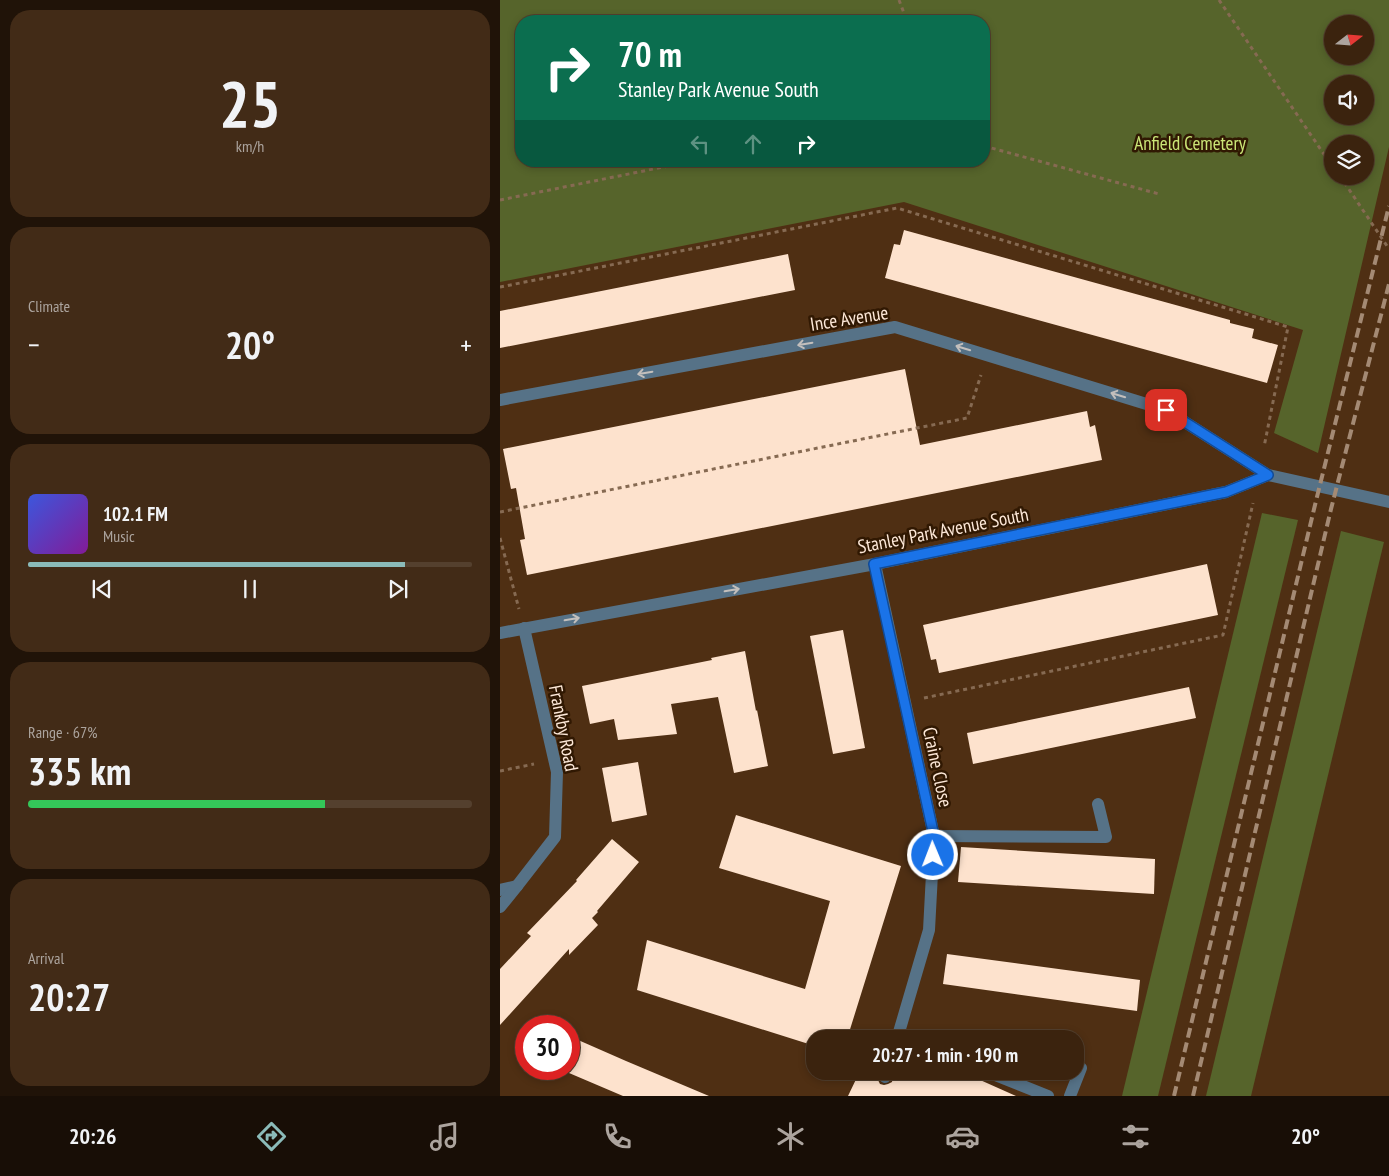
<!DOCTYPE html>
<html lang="en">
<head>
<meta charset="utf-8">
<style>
	:root { --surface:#3b230e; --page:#422b17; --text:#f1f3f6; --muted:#aca49e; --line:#54402e; --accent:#8bbbb9 }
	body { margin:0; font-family:"PT Sans Narrow",sans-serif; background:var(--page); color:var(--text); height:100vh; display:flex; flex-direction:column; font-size:19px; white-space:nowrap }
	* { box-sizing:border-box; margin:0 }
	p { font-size:16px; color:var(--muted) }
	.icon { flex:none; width:28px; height:28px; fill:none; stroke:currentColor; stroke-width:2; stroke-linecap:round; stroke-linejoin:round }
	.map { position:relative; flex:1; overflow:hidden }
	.panel { display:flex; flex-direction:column; gap:10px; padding:10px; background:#201308; width:500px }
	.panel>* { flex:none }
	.guide { position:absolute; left:15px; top:15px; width:475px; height:152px; border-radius:20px; box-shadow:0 2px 8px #0003,0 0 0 1px var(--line); background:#0b6e4f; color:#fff; overflow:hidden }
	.needle { width:32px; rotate:73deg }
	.controls { position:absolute; left:824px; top:15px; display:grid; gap:10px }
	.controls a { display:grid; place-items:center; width:50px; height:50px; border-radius:50%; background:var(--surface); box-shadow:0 2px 8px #0003,0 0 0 1px var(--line); font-size:25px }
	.speed { position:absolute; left:15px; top:1015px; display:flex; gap:10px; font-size:25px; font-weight:700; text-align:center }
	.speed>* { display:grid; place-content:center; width:65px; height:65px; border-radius:50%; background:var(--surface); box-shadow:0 2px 8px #0003,0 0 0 1px var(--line); line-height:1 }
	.speed .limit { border:8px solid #d22; background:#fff; color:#111 }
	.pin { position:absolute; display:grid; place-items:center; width:42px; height:42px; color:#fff; margin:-21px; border-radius:10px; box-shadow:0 2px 8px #0006 }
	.me { position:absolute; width:55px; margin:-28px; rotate:359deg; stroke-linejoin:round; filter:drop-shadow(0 0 4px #0008) }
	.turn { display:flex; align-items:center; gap:18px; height:105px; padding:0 20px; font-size:22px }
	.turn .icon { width:65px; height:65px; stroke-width:2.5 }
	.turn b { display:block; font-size:35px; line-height:42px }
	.lanes { display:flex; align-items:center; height:48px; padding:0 20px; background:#0003; justify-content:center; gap:25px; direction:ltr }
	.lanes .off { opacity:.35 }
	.big { font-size:38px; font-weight:600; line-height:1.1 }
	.panel .widget { flex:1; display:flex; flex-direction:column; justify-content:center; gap:8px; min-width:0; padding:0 18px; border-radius:20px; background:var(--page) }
	.panel .dial { align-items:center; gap:0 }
	.dial b { font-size:65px; line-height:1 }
	.song { display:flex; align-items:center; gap:15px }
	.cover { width:60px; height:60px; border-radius:8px; background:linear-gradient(135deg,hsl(230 70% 55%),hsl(290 70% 35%)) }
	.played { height:5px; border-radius:2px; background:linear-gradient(90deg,var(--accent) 85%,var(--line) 85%) }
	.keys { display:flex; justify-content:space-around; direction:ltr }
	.heat { display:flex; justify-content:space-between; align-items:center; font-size:28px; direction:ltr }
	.charge { height:8px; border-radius:4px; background:linear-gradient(90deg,#34c759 67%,var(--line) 0) }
	.trip { position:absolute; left:306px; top:1030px; width:278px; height:50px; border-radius:20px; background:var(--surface); box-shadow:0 2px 8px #0003,0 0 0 1px var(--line); font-weight:600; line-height:50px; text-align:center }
	.dock { display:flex; height:80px; justify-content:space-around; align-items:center; background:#180e06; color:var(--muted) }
	.dock .icon { width:35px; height:35px }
	.dock .selected { color:var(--accent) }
	.dock b { font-size:22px; color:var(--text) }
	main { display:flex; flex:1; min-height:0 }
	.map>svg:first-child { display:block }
	.green { fill:#56642b; fill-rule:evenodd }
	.building { fill:#fde2cd }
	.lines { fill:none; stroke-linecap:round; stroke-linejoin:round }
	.path { stroke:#866a52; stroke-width:3; stroke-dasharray:4 4; stroke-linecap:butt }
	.minor { stroke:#567287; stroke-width:12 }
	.rail { stroke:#a48a74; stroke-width:4; stroke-dasharray:10 5; stroke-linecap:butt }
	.oneway { stroke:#c3bfbc }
	.route-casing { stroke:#114b97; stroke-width:12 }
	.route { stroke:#1a73e8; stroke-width:9 }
	.labels { text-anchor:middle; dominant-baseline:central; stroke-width:5; stroke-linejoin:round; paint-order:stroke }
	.park-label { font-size:19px; fill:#cbe677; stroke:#301802 }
	.street-label { font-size:19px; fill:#fde8d8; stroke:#301802 }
</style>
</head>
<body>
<main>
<section class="panel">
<div class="widget dial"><b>25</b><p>km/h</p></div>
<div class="widget"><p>Climate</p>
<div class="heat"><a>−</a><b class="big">20°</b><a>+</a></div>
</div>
<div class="widget">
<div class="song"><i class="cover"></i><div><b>102.1 FM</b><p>Music</p></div></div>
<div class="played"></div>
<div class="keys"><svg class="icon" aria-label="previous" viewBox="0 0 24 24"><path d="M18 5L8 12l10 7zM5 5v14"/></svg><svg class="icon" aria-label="pause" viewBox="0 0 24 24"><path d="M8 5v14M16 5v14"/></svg><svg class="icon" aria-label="next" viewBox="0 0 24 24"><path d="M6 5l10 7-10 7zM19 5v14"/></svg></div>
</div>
<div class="widget"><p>Range · 67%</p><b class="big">335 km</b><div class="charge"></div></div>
<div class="widget"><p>Arrival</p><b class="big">20:27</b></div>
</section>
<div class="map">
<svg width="889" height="1096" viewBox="0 0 889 1096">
	<rect width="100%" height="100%" fill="#4f2f13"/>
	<!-- green -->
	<g class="green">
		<path d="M0,0h889v147l-71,306 -44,-20 29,-103 -399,-128 -404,80zM21,21h463v140h-463zM832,24h33v32h-33zM832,84h33v32h-33zM832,144h33v32h-33z"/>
		<polygon points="762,513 798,520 658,1096 622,1096"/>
		<polygon points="841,531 884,542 751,1096 706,1096"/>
	</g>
	<!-- building -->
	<g class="building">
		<polygon points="404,230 730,320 730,323 754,329 752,338 778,345 767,383 385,278 394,244 400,245"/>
		<polygon points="288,254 295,290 0,348 0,311"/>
		<polygon points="405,369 420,445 587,411 590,427 595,425 602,460 27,575 20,540 25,539 16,488 11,489 3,449"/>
		<polygon points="707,564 718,615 439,673 436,659 431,660 423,625"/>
		<polygon points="343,630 365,748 333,754 310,636"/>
		<polygon points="245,651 256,711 257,710 268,766 234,773 218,697 171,704 177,734 118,740 114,719 90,724 82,686 212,660 211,658"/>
		<polygon points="689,687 696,718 473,764 467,733"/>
		<polygon points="138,762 147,815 112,822 102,768"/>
		<polygon points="236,815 401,866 347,1039 315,1039 315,1046 137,990 147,940 305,989 330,901 219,868"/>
		<polygon points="112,839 139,862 97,911 98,912 92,918 98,925 69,955 69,949 0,1025 0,969 31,936 27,933 77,881 76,880"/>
		<polygon points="461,847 655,859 654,894 458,882"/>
		<polygon points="447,954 640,980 637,1011 443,984"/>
		<polygon points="69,1036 126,1061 209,1096 123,1096 69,1073"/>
		<polygon points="360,1071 378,1071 378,1080 380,1084 384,1085 388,1084 392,1082 394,1071 460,1071 516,1096 348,1096"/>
	</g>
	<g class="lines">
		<!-- path -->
		<g class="path">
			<polyline points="399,0 407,21"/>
			<polyline points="719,0 832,166"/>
			<polyline points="484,146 659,194"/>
			<polyline points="840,176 889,249"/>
			<polyline points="0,200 193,161"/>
			<polyline points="0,287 397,208 788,327 764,447"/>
			<polyline points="0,512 467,418 481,375"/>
			<polyline points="0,538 19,609"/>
			<polyline points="424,698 723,635 753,503"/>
			<polyline points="0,771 34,764"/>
		</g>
		<!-- minor -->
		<g class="minor">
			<polyline points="0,400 395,327 666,410 768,475"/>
			<polyline points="375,564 434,836 429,930 397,1039"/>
			<polyline points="0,633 375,564 726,492 768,475 889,502"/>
			<polyline points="434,836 606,837 598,804"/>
			<polyline points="0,890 17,886"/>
			<polyline points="0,907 17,886 55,837 57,772 24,628"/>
			<polyline points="485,1071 548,1096"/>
			<polyline points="385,1077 386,1071"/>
			<polyline points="570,1096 581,1068"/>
		</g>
		<!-- rail -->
		<g class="rail">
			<polyline points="674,1096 815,505 889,206"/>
			<polyline points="693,1096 831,509 889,284"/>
		</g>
	</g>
	<!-- one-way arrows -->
	<defs><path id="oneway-shaft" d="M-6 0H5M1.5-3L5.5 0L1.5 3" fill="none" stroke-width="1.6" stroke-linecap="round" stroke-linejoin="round" transform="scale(1.25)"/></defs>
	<g class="oneway">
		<use href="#oneway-shaft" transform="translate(305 344) rotate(170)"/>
		<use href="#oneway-shaft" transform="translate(463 348) rotate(-163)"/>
		<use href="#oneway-shaft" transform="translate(145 373) rotate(170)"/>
		<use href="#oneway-shaft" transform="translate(618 395) rotate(-163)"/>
		<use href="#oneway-shaft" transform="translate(232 590) rotate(-10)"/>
		<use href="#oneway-shaft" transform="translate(72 619) rotate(-10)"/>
	</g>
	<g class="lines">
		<defs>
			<polyline id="route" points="433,855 434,836 374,564 726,492 768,475 666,410"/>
		</defs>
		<!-- route casing -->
		<use href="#route" class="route-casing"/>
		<!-- route -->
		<use href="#route" class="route"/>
	</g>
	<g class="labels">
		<!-- park labels -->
		<g class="park-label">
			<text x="690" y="143">Anfield Cemetery</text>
		</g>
		<!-- street labels -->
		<g class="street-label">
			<text transform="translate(349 318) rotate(-9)">Ince Avenue</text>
			<text transform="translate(443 530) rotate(-11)">Stanley Park Avenue South</text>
			<text transform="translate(64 728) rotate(79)">Frankby Road</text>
			<text transform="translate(438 767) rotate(78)">Craine Close</text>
		</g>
	</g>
</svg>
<div class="controls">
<a><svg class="needle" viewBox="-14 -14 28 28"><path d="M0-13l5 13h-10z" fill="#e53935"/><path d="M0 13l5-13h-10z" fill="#aca49e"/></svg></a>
<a><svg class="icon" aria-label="sound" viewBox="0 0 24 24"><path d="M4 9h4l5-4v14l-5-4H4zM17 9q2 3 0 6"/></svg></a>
<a><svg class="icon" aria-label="layers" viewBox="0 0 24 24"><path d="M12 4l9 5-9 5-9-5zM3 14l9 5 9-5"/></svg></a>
</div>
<div class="speed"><div class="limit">30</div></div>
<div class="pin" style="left:666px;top:410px;background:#d93025"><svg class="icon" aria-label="arrive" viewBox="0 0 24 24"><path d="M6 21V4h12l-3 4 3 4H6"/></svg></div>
<svg class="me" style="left:433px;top:855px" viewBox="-20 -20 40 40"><circle r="17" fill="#1a73e8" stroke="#fff" stroke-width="3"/><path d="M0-11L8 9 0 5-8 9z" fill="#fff"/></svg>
<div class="trip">20:27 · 1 min · 190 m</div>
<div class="guide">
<div class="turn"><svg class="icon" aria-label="right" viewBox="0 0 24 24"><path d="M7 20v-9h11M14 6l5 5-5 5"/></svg><div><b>70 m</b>Stanley Park Avenue South</div></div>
<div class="lanes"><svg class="icon off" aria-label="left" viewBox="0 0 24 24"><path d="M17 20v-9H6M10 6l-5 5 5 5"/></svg><svg class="icon off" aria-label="ahead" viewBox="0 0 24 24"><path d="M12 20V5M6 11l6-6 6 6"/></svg><svg class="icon" aria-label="right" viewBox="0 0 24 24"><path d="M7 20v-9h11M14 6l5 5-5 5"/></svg></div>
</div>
</div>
</main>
<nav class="dock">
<b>20:26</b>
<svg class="icon selected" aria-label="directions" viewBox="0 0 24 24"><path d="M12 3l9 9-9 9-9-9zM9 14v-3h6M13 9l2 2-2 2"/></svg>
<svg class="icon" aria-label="music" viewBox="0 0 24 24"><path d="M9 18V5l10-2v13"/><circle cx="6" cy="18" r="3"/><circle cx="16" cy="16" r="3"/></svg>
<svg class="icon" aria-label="phone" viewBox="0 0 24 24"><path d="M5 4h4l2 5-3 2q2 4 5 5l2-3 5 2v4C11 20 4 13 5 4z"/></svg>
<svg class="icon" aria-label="climate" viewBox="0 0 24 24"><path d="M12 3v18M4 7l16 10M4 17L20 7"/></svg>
<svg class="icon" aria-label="car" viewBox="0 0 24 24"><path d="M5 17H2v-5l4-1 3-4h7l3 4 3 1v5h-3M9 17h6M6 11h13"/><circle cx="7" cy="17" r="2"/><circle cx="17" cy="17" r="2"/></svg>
<svg class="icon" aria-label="filters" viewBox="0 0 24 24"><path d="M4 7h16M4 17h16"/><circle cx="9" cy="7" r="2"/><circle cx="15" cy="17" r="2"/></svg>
<b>20°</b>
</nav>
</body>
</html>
